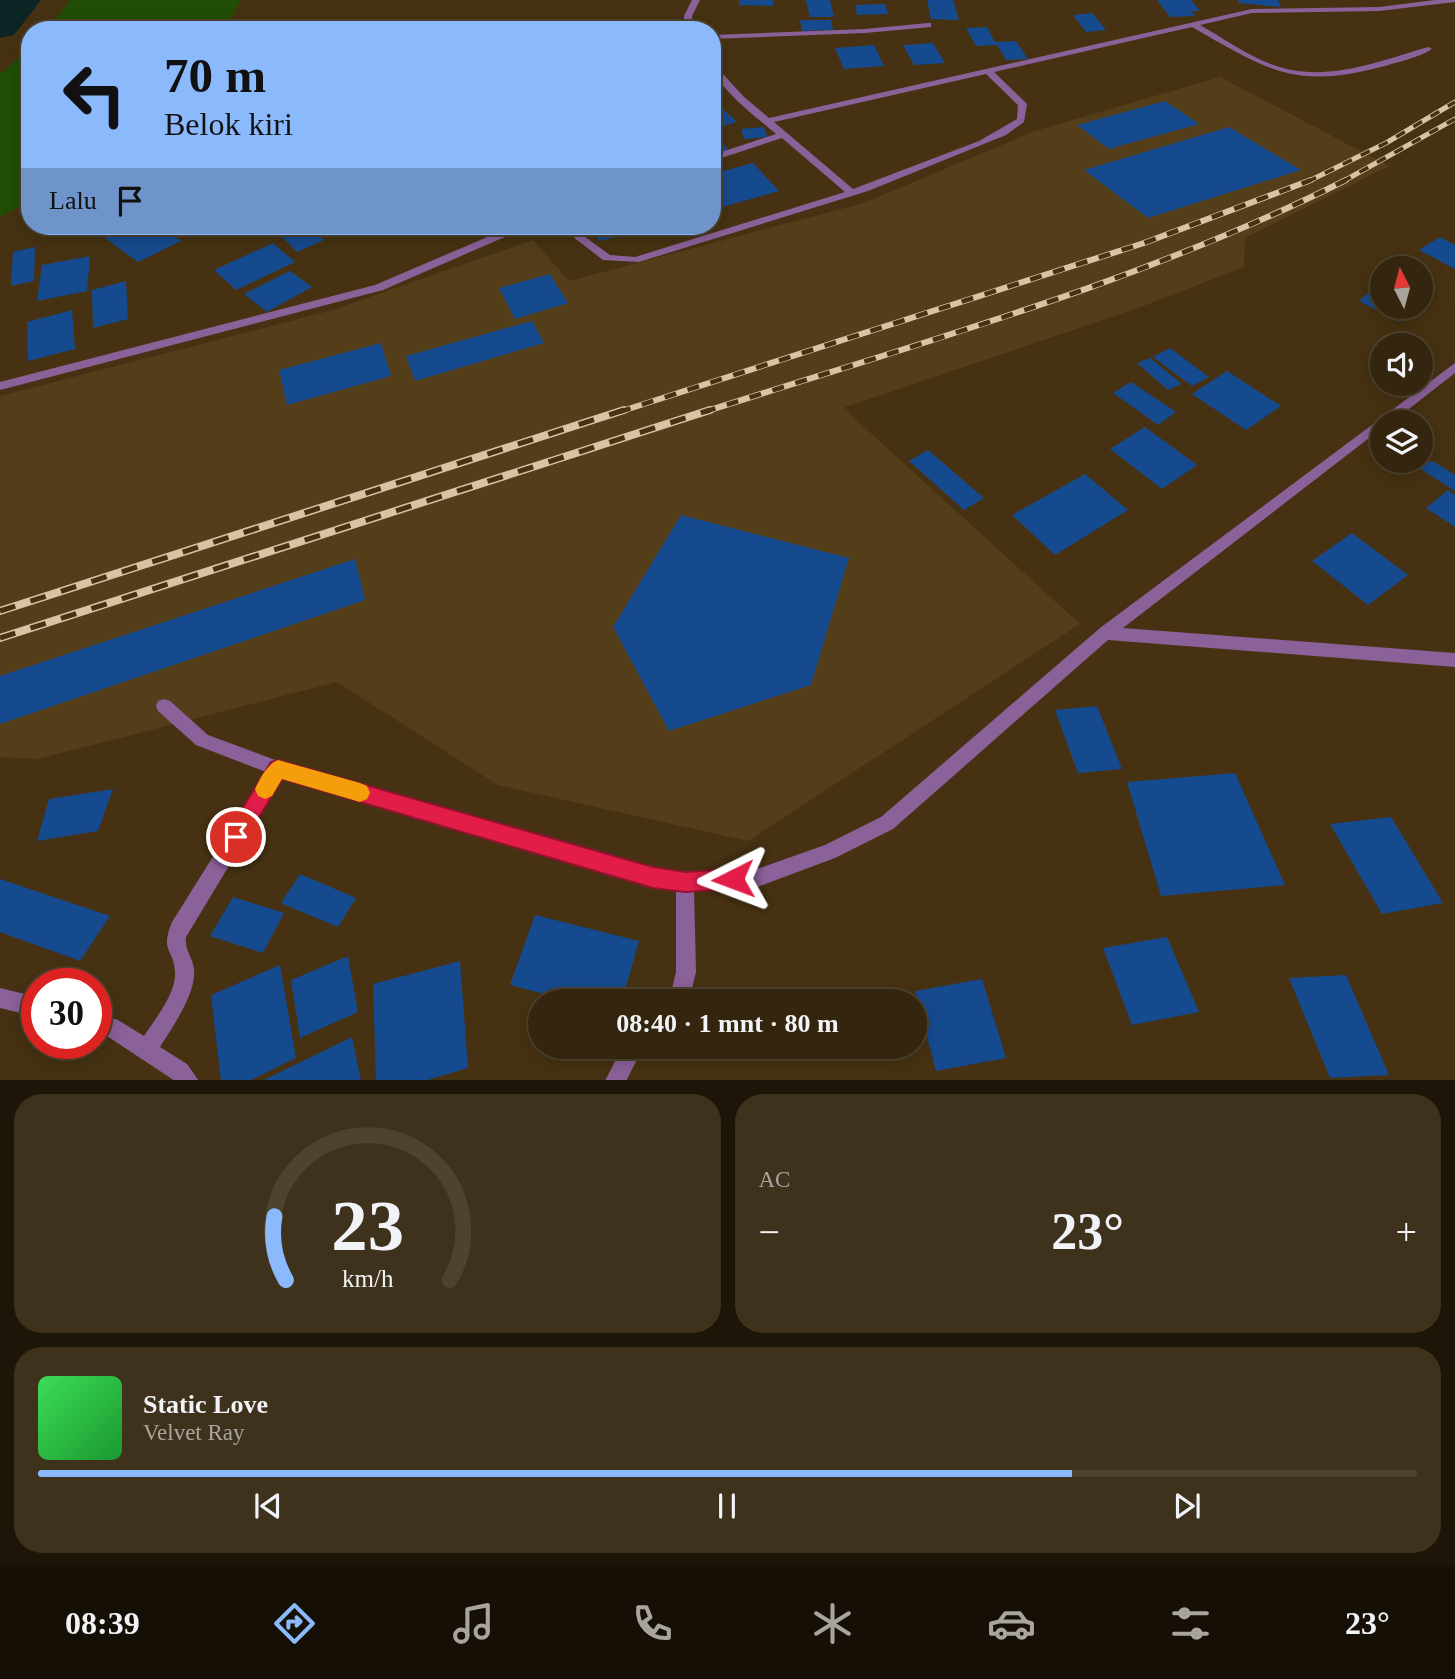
<!DOCTYPE html>
<html lang="id">
<head>
<meta charset="utf-8">
<style>
	:root { --surface:#34260e; --page:#3f321c; --text:#f1f3f6; --muted:#a9a59e; --line:#4e432e; --accent:#8bbafc }
	body { margin:0; font-family:Georgia,serif; background:var(--page); color:var(--text); height:100vh; display:flex; flex-direction:column; font-size:26px; white-space:nowrap }
	* { box-sizing:border-box; margin:0 }
	p { font-size:23px; color:var(--muted) }
	.icon { flex:none; width:38px; height:38px; fill:none; stroke:currentColor; stroke-width:2; stroke-linecap:round; stroke-linejoin:round }
	.map { position:relative; height:1080px; overflow:hidden }
	.details { display:flex; flex-direction:column; gap:14px; padding:14px; background:#1d1508; flex:1 }
	.details>* { flex:none }
	.guide { position:absolute; left:21px; top:21px; width:700px; height:214px; border-radius:28px; box-shadow:0 4px 18px #0003,0 0 0 2px var(--line); background:#8bbafc; color:#111; overflow:hidden }
	.needle { width:46px; rotate:354deg }
	.controls { position:absolute; left:1370px; top:256px; display:grid; gap:14px }
	.controls a { display:grid; place-items:center; width:63px; height:63px; border-radius:50%; background:var(--surface); box-shadow:0 4px 18px #0003,0 0 0 2px var(--line); font-size:35px }
	.speed { position:absolute; left:21px; top:968px; display:flex; gap:14px; font-size:35px; font-weight:700; text-align:center }
	.speed>* { display:grid; place-content:center; width:91px; height:91px; border-radius:50%; background:var(--surface); box-shadow:0 4px 18px #0003,0 0 0 2px var(--line); line-height:1 }
	.speed .limit { border:10px solid #d22; background:#fff; color:#111 }
	.pin { position:absolute; display:grid; place-items:center; width:60px; height:60px; color:#fff; margin:-30px; border:4px solid #fff; border-radius:50%; box-shadow:0 2px 7px #0007 }
	.me { position:absolute; width:77px; margin:-38px; rotate:267deg; stroke-linejoin:round; filter:drop-shadow(0 0 5px #0008) }
	.turn { display:flex; align-items:center; gap:24px; height:147px; padding:0 28px; font-size:32px }
	.turn .icon { width:91px; height:91px; stroke-width:2.5 }
	.turn b { display:block; font-size:49px; line-height:60px }
	.then { display:flex; align-items:center; height:66px; padding:0 28px; background:#0003; gap:14px; font-size:26px }
	.big { font-size:52px; font-weight:700; line-height:1.1 }
	.details .tile { flex:1; display:flex; flex-direction:column; justify-content:center; gap:10px; min-width:0; padding:0 24px; border-radius:28px; background:var(--page) }
	.details .dial { align-items:center; gap:0 }
	.dial svg { height:182px; overflow:visible; fill:none; stroke:var(--line); stroke-width:7; stroke-linecap:round; text-anchor:middle }
	.dial text { fill:var(--text); stroke:none }
	.song { display:flex; align-items:center; gap:21px }
	.cover { width:84px; height:84px; border-radius:10px; background:linear-gradient(135deg,hsl(130 70% 55%),hsl(130 70% 35%)) }
	.played { height:7px; border-radius:4px; background:linear-gradient(90deg,var(--accent) 75%,var(--line) 75%) }
	.keys { display:flex; justify-content:space-around; direction:ltr }
	.heat { display:flex; justify-content:space-between; align-items:center; font-size:38px; direction:ltr }
	.details .tiles { flex:1; display:grid; gap:14px; grid-template-columns:1fr 1fr }
	.tile:last-child { grid-column:span 2 }
	.trip { position:absolute; left:528px; top:989px; width:399px; height:70px; border-radius:35px; background:var(--surface); box-shadow:0 4px 18px #0003,0 0 0 2px var(--line); font-weight:700; line-height:70px; text-align:center }
	.tab-bar { display:flex; height:112px; justify-content:space-around; align-items:center; background:#150f06; color:var(--muted) }
	.tab-bar .icon { width:49px; height:49px }
	.tab-bar .selected { color:var(--accent) }
	.tab-bar b { font-size:32px; color:var(--text) }
	.map>svg:first-child { display:block }
	.built { fill:#543e1a }
	.green { fill:#214e05 }
	.lines { fill:none; stroke-linecap:round; stroke-linejoin:round }
	.river { fill:#0b2525; fill-rule:evenodd }
	.building { fill:#164a8e }
	.street { fill:#8b6199; fill-rule:evenodd }
	.rail-far2-casing { stroke:#d8c3a5; stroke-width:5 }
	.rail-far1-casing { stroke:#d8c3a5; stroke-width:6 }
	.rail-casing { stroke:#d8c3a5; stroke-width:8 }
	.rail-far2 { stroke:#463212; stroke-width:3.5; stroke-dasharray:10; stroke-linecap:butt }
	.rail-far1 { stroke:#463212; stroke-width:4.5; stroke-dasharray:12; stroke-linecap:butt }
	.rail { stroke:#463212; stroke-width:5; stroke-dasharray:16; stroke-linecap:butt }
	.route { fill:#e11d48; stroke:#92132f; stroke-width:2 }
	.slow { fill:#f59e0b }
</style>
</head>
<body>
<div class="map">
<svg width="1455" height="1081" viewBox="0 0 1455 1081">
	<rect width="100%" height="100%" fill="#463212"/>
	<!-- built -->
	<polygon class="built" points="1220,77 1389,166 1245,238 1244,267 1138,308 843,408 1080,624 748,841 498,785 337,682 38,759 0,757 0,396 333,310 533,240 569,281 864,203 1035,131"/>
	<!-- green -->
	<g class="green">
		<polygon points="70,0 241,0 224,30 47,30"/>
		<polygon points="30,47 30,201 0,217 0,74"/>
	</g>
	<g class="lines">
		<!-- river -->
		<polygon class="river" points="0,0 41,0 14,35 0,38"/>
	</g>
	<!-- building -->
	<g class="building">
		<polygon points="739,0 773,0 773,6 739,5"/>
		<polygon points="806,0 830,0 834,17 810,17"/>
		<polygon points="927,0 953,0 959,20 931,19"/>
		<polygon points="1157,0 1191,0 1200,11 1191,11 1195,16 1170,17"/>
		<polygon points="1238,0 1278,0 1281,7 1239,3"/>
		<polygon points="885,4 888,14 857,15 855,5"/>
		<polygon points="1092,13 1106,30 1086,32 1073,15"/>
		<polygon points="800,20 831,20 833,30 802,31"/>
		<polygon points="987,27 995,42 1016,41 1028,59 1006,60 997,45 976,46 966,28"/>
		<polygon points="933,43 945,63 914,65 903,45"/>
		<polygon points="874,45 884,66 844,69 835,48"/>
		<polygon points="714,100 737,122 712,129"/>
		<polygon points="1165,101 1199,124 1109,149 1077,125"/>
		<polygon points="764,127 767,137 744,139 741,129"/>
		<polygon points="1229,127 1301,170 1148,218 1084,170"/>
		<polygon points="716,133 728,150 714,154 712,134"/>
		<polygon points="753,163 779,191 712,210 712,174"/>
		<polygon points="131,226 160,226 181,241 138,262 105,238"/>
		<polygon points="293,226 309,226 324,240 297,252 277,232"/>
		<polygon points="338,226 374,226 351,237"/>
		<polygon points="410,226 442,226 444,228 421,237"/>
		<polygon points="589,226 652,226 652,227 600,241"/>
		<polygon points="1440,237 1455,245 1455,269 1419,250"/>
		<polygon points="273,243 295,262 236,290 214,270"/>
		<polygon points="35,247 34,281 11,286 13,252"/>
		<polygon points="90,256 87,291 37,301 42,265"/>
		<polygon points="290,271 312,287 267,312 244,294"/>
		<polygon points="550,274 568,303 515,319 499,288"/>
		<polygon points="126,281 128,319 93,328 92,290"/>
		<polygon points="1382,281 1382,306 1418,306 1400,322 1359,301"/>
		<polygon points="72,310 75,349 28,361 27,322"/>
		<polygon points="532,321 544,343 415,381 406,356"/>
		<polygon points="381,343 391,376 287,405 279,370"/>
		<polygon points="1170,348 1209,377 1192,386 1153,357"/>
		<polygon points="1150,358 1182,384 1168,390 1137,363"/>
		<polygon points="1227,371 1281,406 1246,430 1192,394"/>
		<polygon points="1131,382 1176,412 1158,425 1113,393"/>
		<polygon points="1145,427 1197,465 1162,489 1110,449"/>
		<polygon points="928,450 984,498 964,510 909,461"/>
		<polygon points="1433,461 1455,475 1455,491 1416,466"/>
		<polygon points="1085,474 1128,510 1055,555 1012,515"/>
		<polygon points="1448,490 1455,495 1455,527 1426,508"/>
		<polygon points="681,515 849,558 811,685 669,731 613,627"/>
		<polygon points="1352,533 1408,575 1368,605 1312,561"/>
		<polygon points="355,559 365,600 0,724 0,676"/>
		<polygon points="1097,706 1122,769 1078,773 1055,710"/>
		<polygon points="1235,773 1285,885 1161,896 1127,782"/>
		<polygon points="113,789 98,831 37,841 49,799"/>
		<polygon points="1391,817 1443,903 1382,914 1330,824"/>
		<polygon points="300,874 356,898 338,927 281,903"/>
		<polygon points="0,879 110,916 80,961 0,932"/>
		<polygon points="233,897 284,913 263,953 210,936"/>
		<polygon points="535,915 639,941 622,1001 571,1001 510,985"/>
		<polygon points="1167,937 1199,1012 1132,1025 1103,948"/>
		<polygon points="348,956 358,1012 300,1038 291,980"/>
		<polygon points="460,961 468,1068 424,1081 376,1081 373,984"/>
		<polygon points="280,965 296,1058 249,1081 221,1081 211,995"/>
		<polygon points="1346,975 1389,1075 1330,1078 1289,978"/>
		<polygon points="982,979 1006,1058 936,1071 915,991"/>
		<polygon points="352,1037 361,1081 262,1081"/>
	</g>
	<g class="lines">
		<!-- street -->
		<g class="street">
			<polygon points="692,0 700,0 692,16 692,30 684,30 684,16"/>
			<path d="M1435,0h20v2l-76,9 -127,2 -52,12c25,14 49,32 76,41 50,17 104,-5 152,-19l4,2c-14,9 -34,13 -51,18 -88,23 -115,2 -189,-40l-198,45 33,32 -3,18 -18,13 -138,56 -229,71 -36,-2 -44,-34h11l40,29 25,2 210,-65 -63,-54 -70,23v-6l64,-21c-17,-15 -64,-49 -64,-72l32,35 25,21 483,-109 127,-2zM986,74l32,31 -1,14 -38,22 -126,48 -79,-67z"/>
			<polygon points="928,23 931,23 931,27 865,33 712,39 712,35 865,29"/>
			<polygon points="522,226 537,226 500,239 383,290 0,390 0,382 375,285 492,235"/>
			<path d="M1455,363v10l-63,49h-10v6l-259,200 332,25v14l-347,-27 -215,189 -58,29 -78,29 -63,3 2,82 -7,29h-20l7,-29v-82l-23,-3 -371,-109 -96,159c-2,13 7,20 8,32 3,23 -22,59 -34,78l27,17 12,17h-24l-68,-45 -11,-3v-20l22,7 26,16c11,-17 33,-43 31,-65 -2,-24 -15,-19 -3,-49l94,-150 -70,-27 -38,-34 -2,-5 2,-5 6,-2 6,2 38,34 70,26 375,108 32,4 72,-4 68,-24 56,-28 219,-189z"/>
			<polygon points="0,988 37,997 37,1017 0,1008"/>
			<polygon points="623,1046 644,1046 626,1081 605,1081"/>
		</g>
		<defs>
			<g id="rail-far2">
				<polyline points="1307,182 1386,143 1455,102"/>
				<polyline points="1342,182 1455,119"/>
			</g>
			<g id="rail-far1">
				<polyline points="619,412 1144,243 1311,180"/>
				<path d="M704,412c215,-69 439,-130 642,-232"/>
			</g>
			<g id="rail">
				<polyline points="0,611 624,410"/>
				<polyline points="0,638 710,410"/>
			</g>
		</defs>
		<!-- rail-far2 casing -->
		<use href="#rail-far2" class="rail-far2-casing"/>
		<!-- rail-far1 casing -->
		<use href="#rail-far1" class="rail-far1-casing"/>
		<!-- rail casing -->
		<use href="#rail" class="rail-casing"/>
		<!-- rail-far2 -->
		<use href="#rail-far2" class="rail-far2"/>
		<!-- rail-far1 -->
		<use href="#rail-far1" class="rail-far1"/>
		<!-- rail -->
		<use href="#rail" class="rail"/>
	</g>
	<!-- route -->
	<polygon class="route" points="278,760 653,867 685,872 733,869 740,872 743,879 740,886 733,889 685,892 653,888 282,779 243,844 236,847 229,844 226,837 229,830 271,762"/>
	<!-- slow -->
	<path class="slow" d="M278,760l82,23 7,3 3,7 -3,6 -7,3 -78,-23 -10,17 -7,3 -7,-3 -3,-7c5,-10 12,-25 23,-29z"/>
</svg>
<div class="controls">
<a><svg class="needle" viewBox="-14 -14 28 28"><path d="M0-13l5 13h-10z" fill="#e53935"/><path d="M0 13l5-13h-10z" fill="#a9a59e"/></svg></a>
<a><svg class="icon" aria-label="sound" viewBox="0 0 24 24"><path d="M4 9h4l5-4v14l-5-4H4zM17 9q2 3 0 6"/></svg></a>
<a><svg class="icon" aria-label="layers" viewBox="0 0 24 24"><path d="M12 4l9 5-9 5-9-5zM3 14l9 5 9-5"/></svg></a>
</div>
<div class="speed"><div class="limit">30</div></div>
<div class="pin" style="left:236px;top:837px;background:#d93025"><svg class="icon" aria-label="arrive" viewBox="0 0 24 24"><path d="M6 21V4h12l-3 4 3 4H6"/></svg></div>
<svg class="me" style="left:733px;top:879px" viewBox="-20 -20 40 40"><path d="M0-17L14 15 0 8-14 15z" fill="#e11d48" stroke="#fff" stroke-width="4"/></svg>
<div class="trip">08:40 · 1 mnt · 80 m</div>
<div class="guide">
<div class="turn"><svg class="icon" aria-label="left" viewBox="0 0 24 24"><path d="M17 20v-9H6M10 6l-5 5 5 5"/></svg><div><b>70 m</b>Belok kiri</div></div>
<div class="then">Lalu<svg class="icon" aria-label="arrive" viewBox="0 0 24 24"><path d="M6 21V4h12l-3 4 3 4H6"/></svg></div>
</div>
</div>
<section class="details">
<div class="tiles">
<div class="tile dial"><svg viewBox="0 0 100 80">
<path d="M14 69A42 42 0 1 1 86 69"/>
<path d="M14 69A42 42 0 0 1 9 41" stroke="#8bbafc"/>
<text x="50" y="56" font-size="32" font-weight="700">23</text>
<text x="50" y="72" font-size="11">km/h</text>
</svg></div>
<div class="tile"><p>AC</p>
<div class="heat"><a>−</a><b class="big">23°</b><a>+</a></div>
</div>
<div class="tile">
<div class="song"><i class="cover"></i><div><b>Static Love</b><p>Velvet Ray</p></div></div>
<div class="played"></div>
<div class="keys"><svg class="icon" aria-label="previous" viewBox="0 0 24 24"><path d="M18 5L8 12l10 7zM5 5v14"/></svg><svg class="icon" aria-label="pause" viewBox="0 0 24 24"><path d="M8 5v14M16 5v14"/></svg><svg class="icon" aria-label="next" viewBox="0 0 24 24"><path d="M6 5l10 7-10 7zM19 5v14"/></svg></div>
</div>
</div>
</section>
<nav class="tab-bar">
<b>08:39</b>
<svg class="icon selected" aria-label="directions" viewBox="0 0 24 24"><path d="M12 3l9 9-9 9-9-9zM9 14v-3h6M13 9l2 2-2 2"/></svg>
<svg class="icon" aria-label="music" viewBox="0 0 24 24"><path d="M9 18V5l10-2v13"/><circle cx="6" cy="18" r="3"/><circle cx="16" cy="16" r="3"/></svg>
<svg class="icon" aria-label="phone" viewBox="0 0 24 24"><path d="M5 4h4l2 5-3 2q2 4 5 5l2-3 5 2v4C11 20 4 13 5 4z"/></svg>
<svg class="icon" aria-label="climate" viewBox="0 0 24 24"><path d="M12 3v18M4 7l16 10M4 17L20 7"/></svg>
<svg class="icon" aria-label="car" viewBox="0 0 24 24"><path d="M5 17H2v-5l4-1 3-4h7l3 4 3 1v5h-3M9 17h6M6 11h13"/><circle cx="7" cy="17" r="2"/><circle cx="17" cy="17" r="2"/></svg>
<svg class="icon" aria-label="filters" viewBox="0 0 24 24"><path d="M4 7h16M4 17h16"/><circle cx="9" cy="7" r="2"/><circle cx="15" cy="17" r="2"/></svg>
<b>23°</b>
</nav>
</body>
</html>
